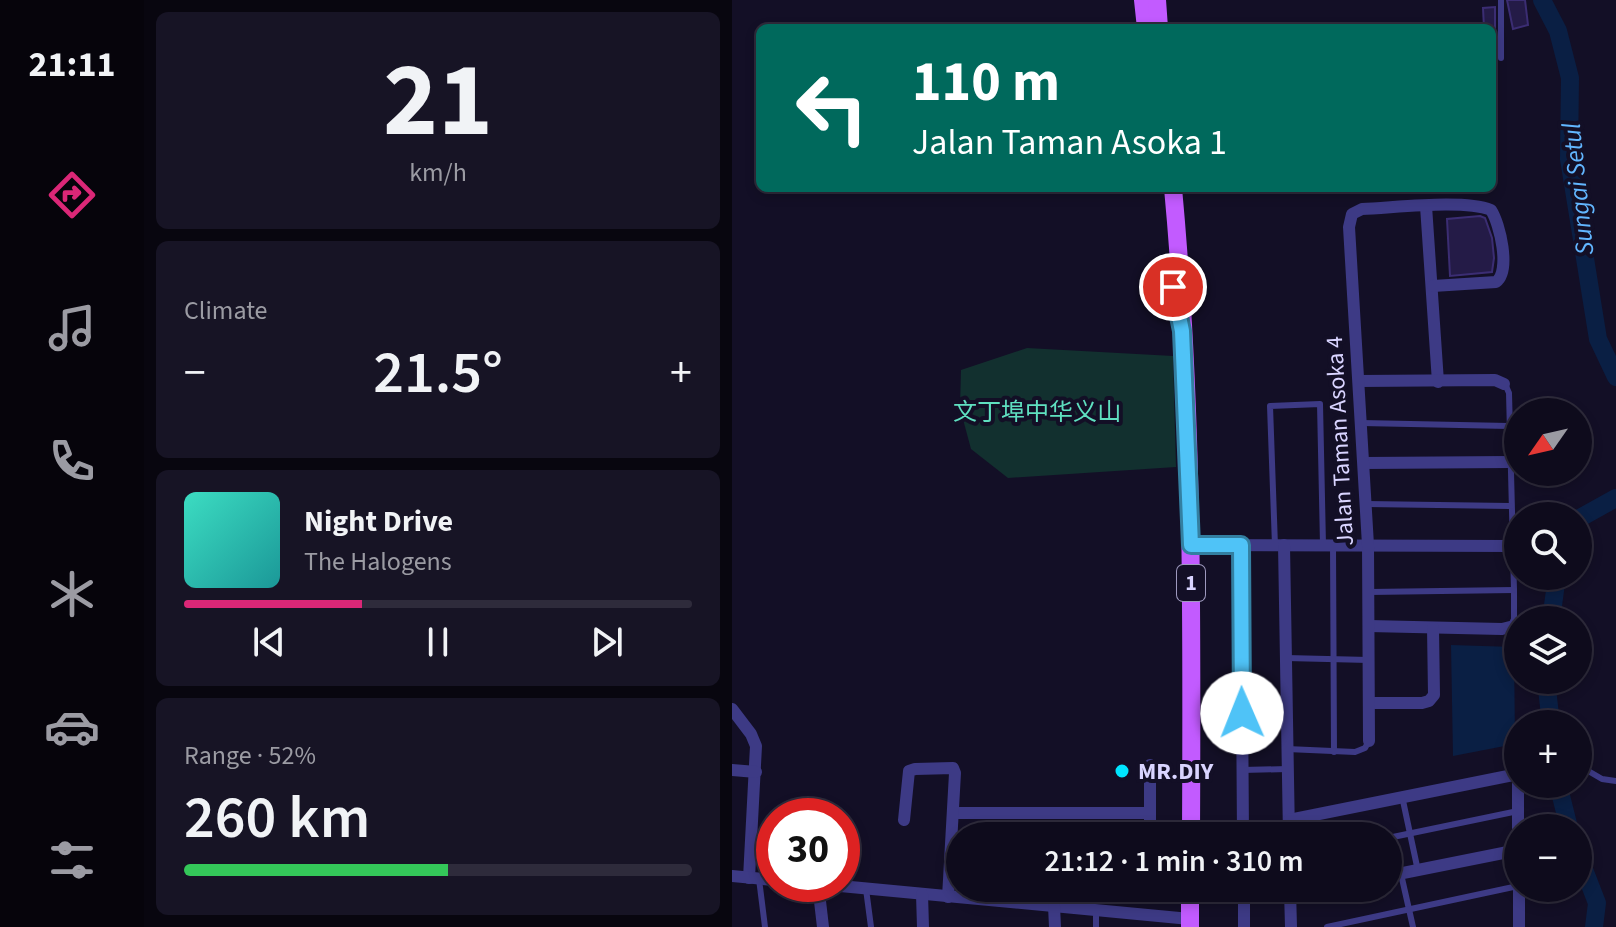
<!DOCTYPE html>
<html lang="en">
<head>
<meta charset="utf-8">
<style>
	:root { --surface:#0e0b1c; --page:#171425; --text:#f1f3f6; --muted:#9b9ba3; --line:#2e2b3b; --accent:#db2777 }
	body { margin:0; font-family:"Source Sans 3","Noto Sans SC",sans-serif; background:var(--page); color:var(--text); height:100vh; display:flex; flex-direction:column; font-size:30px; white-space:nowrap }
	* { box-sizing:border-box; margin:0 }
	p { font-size:26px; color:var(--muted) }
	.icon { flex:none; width:44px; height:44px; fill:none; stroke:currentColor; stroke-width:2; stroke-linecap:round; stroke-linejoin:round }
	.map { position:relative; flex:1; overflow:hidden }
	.panel { display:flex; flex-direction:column; gap:12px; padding:12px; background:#08060f; width:588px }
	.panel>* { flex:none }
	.banner { position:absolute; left:24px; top:24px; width:740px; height:168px; border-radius:12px; box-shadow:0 4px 12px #0003,0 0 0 2px var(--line); background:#00695c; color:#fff; overflow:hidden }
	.needle { width:52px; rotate:236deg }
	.tools { position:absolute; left:772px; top:398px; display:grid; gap:16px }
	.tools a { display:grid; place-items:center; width:88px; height:88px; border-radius:50%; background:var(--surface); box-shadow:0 4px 12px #0003,0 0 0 2px var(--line); font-size:40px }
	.speed { position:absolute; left:24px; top:798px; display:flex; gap:16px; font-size:40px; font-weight:700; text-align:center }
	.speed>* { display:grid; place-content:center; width:104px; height:104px; border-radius:50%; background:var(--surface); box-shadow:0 4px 12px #0003,0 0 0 2px var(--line); line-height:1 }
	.speed .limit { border:12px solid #d22; background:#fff; color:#111 }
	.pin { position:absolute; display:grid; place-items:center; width:68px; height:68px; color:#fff; margin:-34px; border:4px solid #fff; border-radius:50%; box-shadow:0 2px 8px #0007 }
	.me { position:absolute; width:88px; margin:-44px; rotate:359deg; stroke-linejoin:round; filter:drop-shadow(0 0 6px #0008) }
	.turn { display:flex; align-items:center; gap:28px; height:168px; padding:0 24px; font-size:36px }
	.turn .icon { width:104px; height:104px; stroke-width:2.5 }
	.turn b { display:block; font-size:56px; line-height:68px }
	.big { font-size:60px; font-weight:600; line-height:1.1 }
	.panel .widget { flex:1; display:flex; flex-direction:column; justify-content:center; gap:12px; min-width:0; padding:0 28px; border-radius:12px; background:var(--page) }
	.panel .dial { align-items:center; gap:0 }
	.dial b { font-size:104px; line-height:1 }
	.song { display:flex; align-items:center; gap:24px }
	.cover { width:96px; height:96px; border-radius:12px; background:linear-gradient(135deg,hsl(170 70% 55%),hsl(180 70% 35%)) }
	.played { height:8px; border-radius:4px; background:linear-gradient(90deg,var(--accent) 35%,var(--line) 35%) }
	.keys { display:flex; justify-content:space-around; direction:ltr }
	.heat { display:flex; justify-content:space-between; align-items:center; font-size:44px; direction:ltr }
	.charge { height:12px; border-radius:6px; background:linear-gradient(90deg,#34c759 52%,var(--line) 0) }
	.trip { position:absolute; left:214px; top:822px; width:456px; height:80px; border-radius:40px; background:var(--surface); box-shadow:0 4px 12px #0003,0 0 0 2px var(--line); font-weight:600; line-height:80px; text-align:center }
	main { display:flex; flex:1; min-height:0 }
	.tab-bar { display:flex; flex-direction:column; width:144px; justify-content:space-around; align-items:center; background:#06040b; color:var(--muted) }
	.tab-bar .icon { width:56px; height:56px }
	.tab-bar .current { color:var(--accent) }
	.tab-bar b { font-size:36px; color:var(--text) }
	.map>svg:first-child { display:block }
	.green { fill:#12302f }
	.water { fill:#0a1f44 }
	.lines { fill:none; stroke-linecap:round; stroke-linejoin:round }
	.river { stroke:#0a1f44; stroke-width:18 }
	.building { fill:#241b47; stroke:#3b2d73; stroke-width:2 }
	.lane { stroke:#3d3a85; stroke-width:6 }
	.street { stroke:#3d3a85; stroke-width:12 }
	.primary { stroke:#c25bff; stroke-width:18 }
	.route-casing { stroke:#337fa1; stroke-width:20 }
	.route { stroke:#4fc3f7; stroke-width:14 }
	.poi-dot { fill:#00e5ff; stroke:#130f26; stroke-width:3 }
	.labels { text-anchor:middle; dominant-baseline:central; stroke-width:8; stroke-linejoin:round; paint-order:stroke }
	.shield { fill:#130f26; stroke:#9e99be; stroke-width:2 }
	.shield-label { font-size:22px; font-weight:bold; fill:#d9d4ff }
	.park-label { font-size:24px; fill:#5fe0c0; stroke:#130f26 }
	.street-label { font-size:24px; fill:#d9d4ff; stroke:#130f26 }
	.poi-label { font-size:24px; font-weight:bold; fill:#d9d4ff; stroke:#130f26; text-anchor:start }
	.water-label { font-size:26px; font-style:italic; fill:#62b6ff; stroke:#130f26 }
</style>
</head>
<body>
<main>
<nav class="tab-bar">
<b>21:11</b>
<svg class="icon current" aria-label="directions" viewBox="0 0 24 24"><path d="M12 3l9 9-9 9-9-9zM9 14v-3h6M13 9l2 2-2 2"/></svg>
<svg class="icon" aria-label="music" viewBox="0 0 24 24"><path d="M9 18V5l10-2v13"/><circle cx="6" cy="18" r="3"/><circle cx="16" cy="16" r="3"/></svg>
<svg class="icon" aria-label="phone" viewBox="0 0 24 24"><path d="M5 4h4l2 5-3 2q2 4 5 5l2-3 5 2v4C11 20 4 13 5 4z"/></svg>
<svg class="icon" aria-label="climate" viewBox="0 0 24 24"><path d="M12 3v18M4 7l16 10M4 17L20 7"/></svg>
<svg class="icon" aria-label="car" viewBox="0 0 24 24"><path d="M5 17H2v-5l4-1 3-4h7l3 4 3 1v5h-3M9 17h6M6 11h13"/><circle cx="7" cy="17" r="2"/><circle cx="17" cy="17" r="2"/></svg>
<svg class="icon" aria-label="filters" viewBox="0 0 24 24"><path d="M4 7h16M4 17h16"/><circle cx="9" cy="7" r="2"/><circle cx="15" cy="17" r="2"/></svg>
</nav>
<section class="panel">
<div class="widget dial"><b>21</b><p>km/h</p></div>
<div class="widget"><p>Climate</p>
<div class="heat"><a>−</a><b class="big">21.5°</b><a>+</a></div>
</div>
<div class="widget">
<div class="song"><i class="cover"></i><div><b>Night Drive</b><p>The Halogens</p></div></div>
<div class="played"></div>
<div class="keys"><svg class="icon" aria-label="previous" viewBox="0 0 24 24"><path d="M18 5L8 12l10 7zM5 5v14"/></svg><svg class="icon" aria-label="pause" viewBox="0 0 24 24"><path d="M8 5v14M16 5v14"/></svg><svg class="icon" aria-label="next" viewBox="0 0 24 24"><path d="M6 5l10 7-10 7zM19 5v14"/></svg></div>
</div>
<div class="widget"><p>Range · 52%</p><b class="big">260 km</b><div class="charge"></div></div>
</section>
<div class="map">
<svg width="884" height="927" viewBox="0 0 884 927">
	<rect width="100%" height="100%" fill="#130f26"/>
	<!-- green -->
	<polygon class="green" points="295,348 441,356 444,467 276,478 239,449 228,408 229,370"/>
	<!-- water -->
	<polygon class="water" points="719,645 782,647 783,744 721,756"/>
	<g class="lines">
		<!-- river -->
		<g class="river">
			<polyline points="810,0 826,31 838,78 837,159 866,339 884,377"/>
			<polyline points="846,519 884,498"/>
			<polyline points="819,620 825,576"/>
			<polyline points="814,680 819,724"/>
			<polyline points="826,784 837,828"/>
			<polyline points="846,854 865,903 862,927"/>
		</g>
	</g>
	<!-- building -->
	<g class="building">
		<polygon points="775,0 793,0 796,25 781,29"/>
		<polygon points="763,7 763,28 752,28 751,8"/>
		<polygon points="748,216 753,218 760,238 762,258 760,272 718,276 715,219"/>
	</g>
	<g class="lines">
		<!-- lane -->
		<g class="lane">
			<polyline points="769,0 769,58"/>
			<polyline points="773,384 777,393 782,590 782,619 778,627"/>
			<polyline points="629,423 777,426"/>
			<polyline points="634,504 778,506"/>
			<polyline points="601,545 602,752"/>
			<polyline points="543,546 538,406 588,404 591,545"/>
			<polyline points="637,592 782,590"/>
			<polyline points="554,658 637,660"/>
			<polyline points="555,749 623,752 633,748 637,741"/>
			<polyline points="846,765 870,779 884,781"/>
			<polyline points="510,770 555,769"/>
			<polyline points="670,796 686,871"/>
			<polyline points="656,838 786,811"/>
			<polyline points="669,874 681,927"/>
			<polyline points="27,879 33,927"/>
			<polyline points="134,889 139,927"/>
			<polyline points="364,910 364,927"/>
			<polyline points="595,927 786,886"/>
		</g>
		<!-- street -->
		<g class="street">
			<polyline points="694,206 706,382"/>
			<polyline points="627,381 763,380 772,384"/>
			<polyline points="632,463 778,462"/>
			<polyline points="459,545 780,546"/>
			<polyline points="509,545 511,836"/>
			<polyline points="552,545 557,836"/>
			<polyline points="637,626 770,629 778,627"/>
			<polyline points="637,703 690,703 697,701 702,695 701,628"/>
			<polyline points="0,709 19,734 24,746 17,878"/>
			<path d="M637,741l-1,-196 -19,-318 3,-13 10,-5c32,-1 101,-10 129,1 9,14 20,61 5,72l-63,4"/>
			<polyline points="0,770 24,772"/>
			<polyline points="223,813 418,813"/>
			<polyline points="172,820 177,771 183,769 221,768 223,773 216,897"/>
			<polyline points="557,820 786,774"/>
			<polyline points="786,828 786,784"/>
			<polyline points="418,836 418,765"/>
			<polyline points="0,876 42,880"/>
			<polyline points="656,876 786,850"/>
			<polyline points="86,884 91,927"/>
			<polyline points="87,884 458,919"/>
			<polyline points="331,888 416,897"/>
			<polyline points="512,888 512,927"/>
			<polyline points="558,890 559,927"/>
			<polyline points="190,894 191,927"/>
			<polyline points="558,896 600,888"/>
			<polyline points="322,906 323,927"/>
			<polyline points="787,927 787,888"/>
		</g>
		<!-- primary -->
		<g class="primary">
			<polyline points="411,0 414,28"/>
			<polyline points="425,0 427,28"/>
			<path d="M441,188c20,215 19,432 18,648"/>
			<polyline points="458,927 458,888"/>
		</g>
	</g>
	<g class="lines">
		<defs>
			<polyline id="route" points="441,287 450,331 459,545 509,545 510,713"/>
		</defs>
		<!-- route casing -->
		<use href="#route" class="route-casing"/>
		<!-- route -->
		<use href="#route" class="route"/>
	</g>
	<!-- markers -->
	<circle class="poi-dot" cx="390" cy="771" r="8"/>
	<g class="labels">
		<!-- shield labels -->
		<rect class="shield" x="445" y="565" width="28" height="36" rx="6"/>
		<g class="shield-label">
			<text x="459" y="583">1</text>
		</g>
		<!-- park labels -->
		<g class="park-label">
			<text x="305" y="412">文丁埠中华义山</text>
		</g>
		<!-- street labels -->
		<g class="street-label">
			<text transform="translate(608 441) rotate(-93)">Jalan Taman Asoka 4</text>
		</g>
		<!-- poi labels -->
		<g class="poi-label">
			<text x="406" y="771">MR.DIY</text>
		</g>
		<!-- water labels -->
		<g class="water-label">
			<text transform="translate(846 189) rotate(-96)">Sungai Setul</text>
		</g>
	</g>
</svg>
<div class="tools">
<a><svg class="needle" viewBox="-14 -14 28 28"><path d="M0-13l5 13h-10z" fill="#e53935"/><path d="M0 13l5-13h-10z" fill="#9b9ba3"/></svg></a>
<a><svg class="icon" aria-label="search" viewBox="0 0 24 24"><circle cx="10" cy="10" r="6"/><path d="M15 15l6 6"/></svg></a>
<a><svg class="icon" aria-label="layers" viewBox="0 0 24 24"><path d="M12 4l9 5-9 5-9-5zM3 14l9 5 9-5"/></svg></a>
<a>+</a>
<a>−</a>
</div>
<div class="speed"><div class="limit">30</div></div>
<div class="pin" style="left:441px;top:287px;background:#d93025"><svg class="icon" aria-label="arrive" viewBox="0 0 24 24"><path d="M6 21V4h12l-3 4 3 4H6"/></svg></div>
<svg class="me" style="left:510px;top:713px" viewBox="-20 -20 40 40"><circle r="19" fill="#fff"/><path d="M0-13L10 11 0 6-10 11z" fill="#4fc3f7"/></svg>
<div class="trip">21:12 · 1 min · 310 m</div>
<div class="banner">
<div class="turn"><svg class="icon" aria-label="left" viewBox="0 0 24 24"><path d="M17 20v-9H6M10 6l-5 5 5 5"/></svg><div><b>110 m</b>Jalan Taman Asoka 1</div></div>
</div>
</div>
</main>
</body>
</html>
